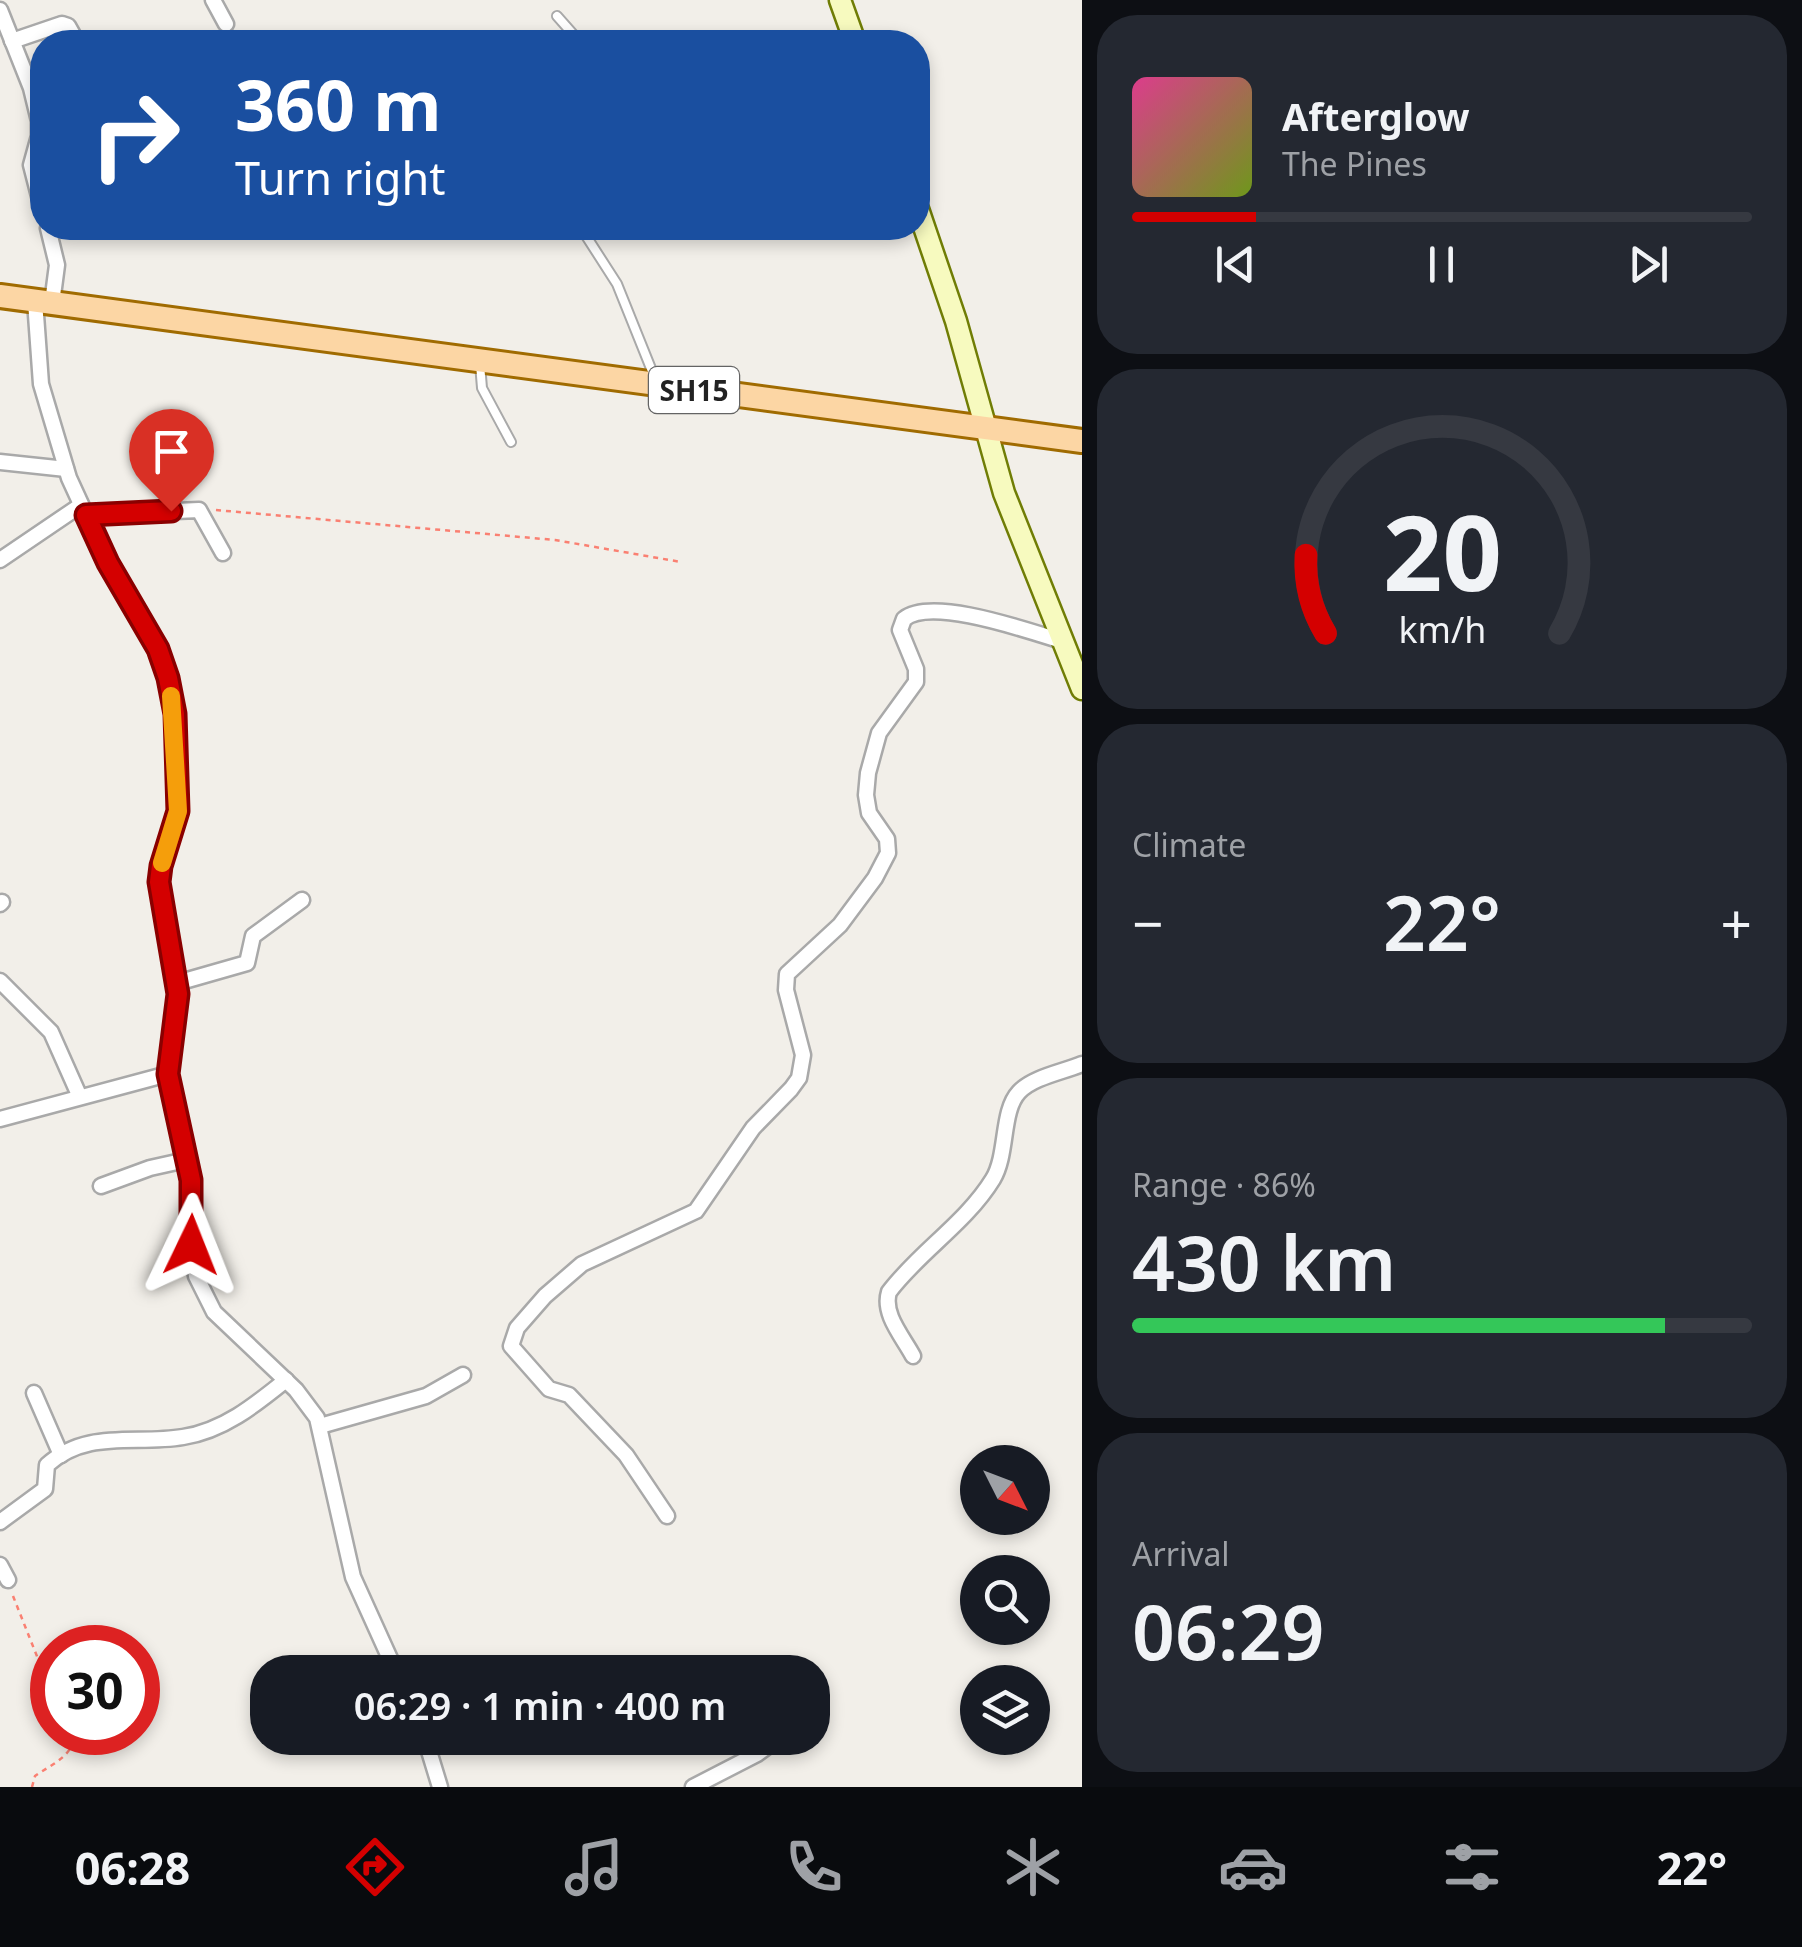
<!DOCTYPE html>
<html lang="en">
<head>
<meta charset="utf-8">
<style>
	:root { --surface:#171b24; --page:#242831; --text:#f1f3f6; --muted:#9ea1a6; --line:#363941; --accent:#d40000 }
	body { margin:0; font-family:"Noto Sans",sans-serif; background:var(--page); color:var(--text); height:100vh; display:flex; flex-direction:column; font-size:38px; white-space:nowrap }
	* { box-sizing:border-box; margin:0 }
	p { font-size:32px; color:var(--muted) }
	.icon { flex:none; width:55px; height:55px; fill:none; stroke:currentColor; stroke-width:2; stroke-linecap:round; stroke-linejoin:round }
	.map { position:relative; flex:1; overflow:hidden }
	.side { display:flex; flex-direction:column; gap:15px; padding:15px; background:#0d0f14; width:720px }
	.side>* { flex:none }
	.guide { position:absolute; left:30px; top:30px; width:900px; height:210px; border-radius:40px; box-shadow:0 5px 15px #0003; background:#1a4fa0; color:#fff; overflow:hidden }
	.needle { width:65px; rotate:132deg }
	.tools { position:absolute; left:960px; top:1445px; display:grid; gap:20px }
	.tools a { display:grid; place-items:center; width:90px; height:90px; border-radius:50%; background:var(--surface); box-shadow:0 5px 15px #0003; font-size:50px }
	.speed { position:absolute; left:30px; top:1625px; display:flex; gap:20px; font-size:50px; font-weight:700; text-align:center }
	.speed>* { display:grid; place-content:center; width:130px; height:130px; border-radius:50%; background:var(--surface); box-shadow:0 5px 15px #0003; line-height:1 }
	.speed .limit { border:15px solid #d22; background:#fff; color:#111 }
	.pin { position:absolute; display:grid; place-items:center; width:85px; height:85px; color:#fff; margin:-102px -42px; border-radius:50% 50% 50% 0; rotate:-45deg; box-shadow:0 0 10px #0007 }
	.pin .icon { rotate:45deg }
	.me { position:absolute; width:110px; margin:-55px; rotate:2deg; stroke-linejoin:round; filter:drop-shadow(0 0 8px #0008) }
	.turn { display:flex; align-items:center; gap:35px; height:210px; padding:0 40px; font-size:45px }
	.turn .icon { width:130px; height:130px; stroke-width:2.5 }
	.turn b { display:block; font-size:70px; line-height:85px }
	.big { font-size:75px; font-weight:600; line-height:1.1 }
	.side .card { flex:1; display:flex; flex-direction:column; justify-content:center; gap:15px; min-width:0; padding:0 35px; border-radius:40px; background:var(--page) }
	.side .dial { align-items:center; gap:0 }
	.dial svg { height:260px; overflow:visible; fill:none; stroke:var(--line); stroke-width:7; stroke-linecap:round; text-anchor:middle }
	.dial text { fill:var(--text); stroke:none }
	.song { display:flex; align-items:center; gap:30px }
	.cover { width:120px; height:120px; border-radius:15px; background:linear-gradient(135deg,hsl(330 70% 55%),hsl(80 70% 35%)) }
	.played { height:10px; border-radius:5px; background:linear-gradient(90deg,var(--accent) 20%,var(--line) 20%) }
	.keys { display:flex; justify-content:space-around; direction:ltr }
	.heat { display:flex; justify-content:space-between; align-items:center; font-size:55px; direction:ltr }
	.charge { height:15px; border-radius:8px; background:linear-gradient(90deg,#34c759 86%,var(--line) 0) }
	.trip { position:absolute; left:250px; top:1655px; width:580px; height:100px; border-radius:40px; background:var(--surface); box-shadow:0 5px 15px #0003; font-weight:600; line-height:100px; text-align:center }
	.menu { display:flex; height:160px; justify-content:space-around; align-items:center; background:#090b0e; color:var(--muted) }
	.menu .icon { width:70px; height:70px }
	.menu .selected { color:var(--accent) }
	.menu b { font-size:45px; color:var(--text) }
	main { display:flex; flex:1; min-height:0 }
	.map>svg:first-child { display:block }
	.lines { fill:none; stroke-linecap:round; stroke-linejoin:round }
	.lane-casing { stroke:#a9a9a9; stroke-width:12 }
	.street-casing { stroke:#a9a9a9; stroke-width:19 }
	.secondary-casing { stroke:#707d05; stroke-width:25 }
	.primary-casing { stroke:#a06b00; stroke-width:28 }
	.path { stroke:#fa8072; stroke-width:2.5; stroke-dasharray:5 5; stroke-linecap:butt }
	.lane { stroke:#fff; stroke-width:8 }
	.street { stroke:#fff; stroke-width:14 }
	.secondary { stroke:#f7fabf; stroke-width:20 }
	.primary { stroke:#fcd6a4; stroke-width:22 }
	.route-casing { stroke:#8a0000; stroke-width:25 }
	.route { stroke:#d40000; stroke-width:18 }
	.slow { stroke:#f59e0b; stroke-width:18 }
	.labels { text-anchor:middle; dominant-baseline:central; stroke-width:10; stroke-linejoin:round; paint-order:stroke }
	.shield { fill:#fff; stroke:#646464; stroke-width:2.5 }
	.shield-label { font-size:28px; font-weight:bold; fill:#222 }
</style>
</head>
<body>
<main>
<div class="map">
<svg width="1082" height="1787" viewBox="0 0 1082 1787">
	<rect width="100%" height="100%" fill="#f2efe9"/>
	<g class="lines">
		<defs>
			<g id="lane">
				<polyline points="557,16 580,42"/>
				<polyline points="581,228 617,284 656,381"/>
				<polyline points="480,364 482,388 511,442"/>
			</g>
			<g id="street">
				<polyline points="213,0 226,24"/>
				<polyline points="0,10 31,88 39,121 39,136 31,165 42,208"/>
				<polyline points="12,41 62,24 68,26 77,42"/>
				<polyline points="48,228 57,265 52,303"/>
				<polyline points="35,301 41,384 69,478 108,563 165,663 175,714 178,811 159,882 179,995 168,1074 191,1179 191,1245 196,1276 214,1312 296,1390 317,1418 353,1577 396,1672"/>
				<polyline points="0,462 66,469"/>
				<polyline points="85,515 199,510 223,553"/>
				<polyline points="0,560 81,505"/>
				<polyline points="0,904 2,902"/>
				<polyline points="0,981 51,1032 79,1095"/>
				<polyline points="177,983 247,963 253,936 302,900"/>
				<polyline points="0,1119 168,1074"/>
				<polyline points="101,1186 150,1168 186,1160"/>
				<path d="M913,1356c-10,-19 -31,-42 -24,-64 30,-40 77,-69 104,-113 15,-25 8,-68 26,-87 14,-15 44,-20 63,-28"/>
				<polyline points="34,1393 61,1455"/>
				<polyline points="320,1426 426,1396 463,1375"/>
				<path d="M667,1516l-41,-61 -57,-60 -20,-6 -38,-43 6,-18 28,-32 37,-32 114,-53 57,-83 38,-39 8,-11 4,-23 -17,-65 1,-16 53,-49 35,-47 13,-25 -1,-14 -18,-26 -3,-18 2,-22 11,-40 37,-51v-13l-16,-39 4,-11c28,-23 127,13 161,23"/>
				<path d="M0,1522l45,-33 2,-24c40,-36 88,-20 136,-28 40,-6 72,-32 103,-57"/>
				<polyline points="0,1565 8,1580"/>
				<polyline points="812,1706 819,1700"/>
				<polyline points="425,1738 440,1787"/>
				<polyline points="693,1787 757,1754 779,1738"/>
			</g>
			<g id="secondary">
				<polyline points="840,0 855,42"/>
				<polyline points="918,209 956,321 1004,493 1082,689"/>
			</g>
			<polyline id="primary" points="0,296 1082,441"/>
		</defs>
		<!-- lane casing -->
		<use href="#lane" class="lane-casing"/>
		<!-- street casing -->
		<use href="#street" class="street-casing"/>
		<!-- secondary casing -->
		<use href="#secondary" class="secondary-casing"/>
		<!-- primary casing -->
		<use href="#primary" class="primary-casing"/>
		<!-- path -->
		<g class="path">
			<polyline points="216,510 555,540 681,562"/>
			<polyline points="13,1596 52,1694"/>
			<path d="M32,1787l3,-11c15,-11 42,-21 38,-44"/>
		</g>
		<!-- lane -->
		<use href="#lane" class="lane"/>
		<!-- street -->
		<use href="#street" class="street"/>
		<!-- secondary -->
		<use href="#secondary" class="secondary"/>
		<!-- primary -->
		<use href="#primary" class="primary"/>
	</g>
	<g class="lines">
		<defs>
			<polyline id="route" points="171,511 86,515 108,563 158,649 168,678 175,714 178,811 161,866 159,882 178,994 168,1074 191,1180 191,1245"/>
		</defs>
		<!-- route casing -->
		<use href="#route" class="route-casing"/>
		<!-- route -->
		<use href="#route" class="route"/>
		<!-- slow -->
		<polyline class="slow" points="162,863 178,811 171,696"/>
	</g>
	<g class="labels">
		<!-- shield labels -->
		<rect class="shield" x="649" y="367" width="90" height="46" rx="8"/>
		<g class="shield-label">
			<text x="694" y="390">SH15</text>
		</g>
	</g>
</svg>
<div class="tools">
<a><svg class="needle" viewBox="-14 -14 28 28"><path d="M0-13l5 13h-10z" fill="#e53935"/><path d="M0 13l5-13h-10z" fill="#9ea1a6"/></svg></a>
<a><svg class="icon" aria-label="search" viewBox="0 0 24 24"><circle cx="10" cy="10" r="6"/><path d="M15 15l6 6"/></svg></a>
<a><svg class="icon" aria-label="layers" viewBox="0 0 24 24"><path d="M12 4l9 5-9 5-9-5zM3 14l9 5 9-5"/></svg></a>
</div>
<div class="speed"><div class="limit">30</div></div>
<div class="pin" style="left:171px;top:511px;background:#d93025"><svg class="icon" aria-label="arrive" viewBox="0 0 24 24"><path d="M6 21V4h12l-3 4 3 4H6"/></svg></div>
<svg class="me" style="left:191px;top:1245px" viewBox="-20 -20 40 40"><path d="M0-17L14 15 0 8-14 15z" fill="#d40000" stroke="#fff" stroke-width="4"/></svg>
<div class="trip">06:29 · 1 min · 400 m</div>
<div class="guide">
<div class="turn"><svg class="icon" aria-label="right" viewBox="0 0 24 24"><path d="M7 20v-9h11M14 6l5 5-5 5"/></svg><div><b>360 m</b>Turn right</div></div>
</div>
</div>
<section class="side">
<div class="card">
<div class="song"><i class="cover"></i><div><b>Afterglow</b><p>The Pines</p></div></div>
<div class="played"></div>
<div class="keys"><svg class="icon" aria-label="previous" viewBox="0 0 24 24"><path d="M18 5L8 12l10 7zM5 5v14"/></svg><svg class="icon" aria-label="pause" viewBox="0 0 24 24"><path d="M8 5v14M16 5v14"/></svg><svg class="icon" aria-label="next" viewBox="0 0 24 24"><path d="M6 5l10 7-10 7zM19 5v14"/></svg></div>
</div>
<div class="card dial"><svg viewBox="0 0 100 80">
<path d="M14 69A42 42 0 1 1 86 69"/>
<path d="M14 69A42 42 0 0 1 8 45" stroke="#d40000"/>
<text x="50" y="56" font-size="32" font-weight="700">20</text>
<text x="50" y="72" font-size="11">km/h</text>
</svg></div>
<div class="card"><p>Climate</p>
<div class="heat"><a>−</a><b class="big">22°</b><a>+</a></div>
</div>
<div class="card"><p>Range · 86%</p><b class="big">430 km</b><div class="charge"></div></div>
<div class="card"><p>Arrival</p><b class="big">06:29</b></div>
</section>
</main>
<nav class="menu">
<b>06:28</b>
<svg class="icon selected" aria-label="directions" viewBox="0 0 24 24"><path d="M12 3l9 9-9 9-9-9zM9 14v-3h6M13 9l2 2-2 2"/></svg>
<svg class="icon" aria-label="music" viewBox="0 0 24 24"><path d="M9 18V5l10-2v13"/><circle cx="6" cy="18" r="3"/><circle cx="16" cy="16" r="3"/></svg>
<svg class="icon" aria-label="phone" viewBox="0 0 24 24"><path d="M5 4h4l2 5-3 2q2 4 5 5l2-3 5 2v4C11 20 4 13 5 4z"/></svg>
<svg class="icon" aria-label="climate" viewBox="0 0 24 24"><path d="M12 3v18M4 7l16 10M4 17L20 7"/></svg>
<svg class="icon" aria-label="car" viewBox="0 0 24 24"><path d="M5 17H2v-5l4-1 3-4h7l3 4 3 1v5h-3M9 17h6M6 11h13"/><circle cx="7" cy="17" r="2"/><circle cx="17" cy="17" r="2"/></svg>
<svg class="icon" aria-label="filters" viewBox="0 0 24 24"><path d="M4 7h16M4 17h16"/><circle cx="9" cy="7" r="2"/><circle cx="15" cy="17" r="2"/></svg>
<b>22°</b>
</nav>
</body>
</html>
